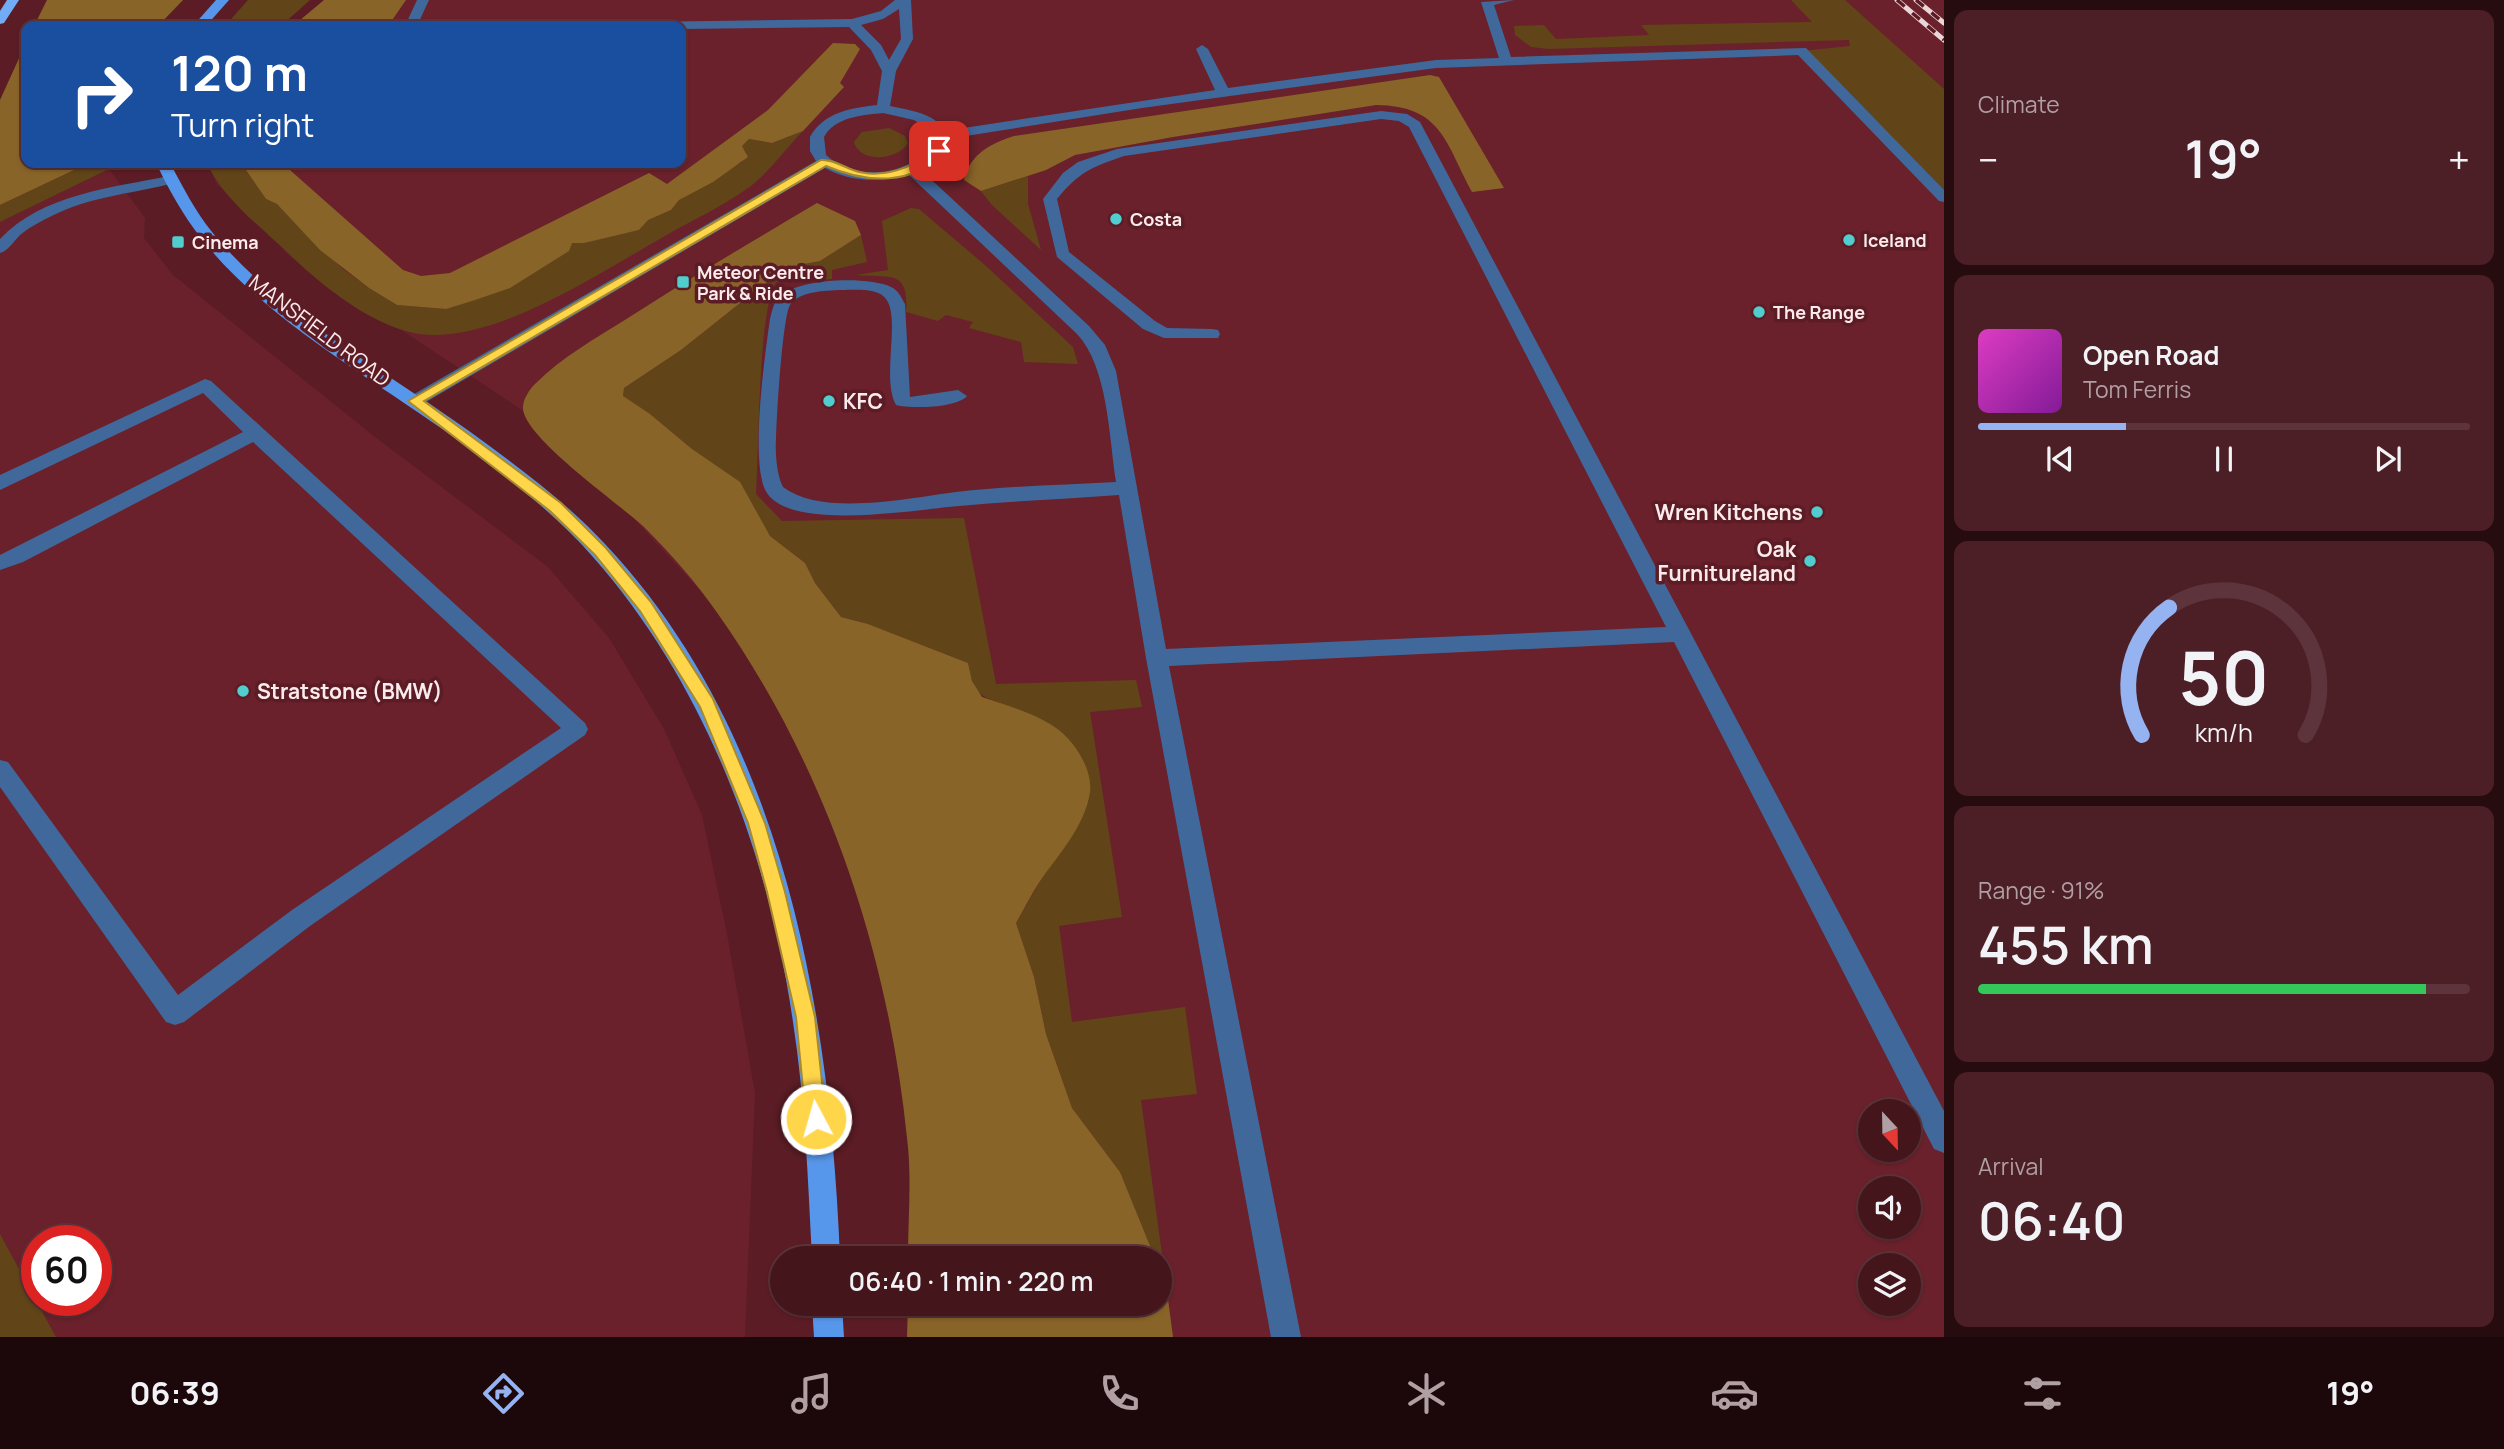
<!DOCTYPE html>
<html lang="en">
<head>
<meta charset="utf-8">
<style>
	:root { --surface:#45151c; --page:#4c1e25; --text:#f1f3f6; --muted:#b09fa3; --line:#5d343b; --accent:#95b2f1 }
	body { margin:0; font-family:Manrope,sans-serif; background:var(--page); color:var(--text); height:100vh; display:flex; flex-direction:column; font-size:26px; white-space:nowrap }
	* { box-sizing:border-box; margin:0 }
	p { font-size:23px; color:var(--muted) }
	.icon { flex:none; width:38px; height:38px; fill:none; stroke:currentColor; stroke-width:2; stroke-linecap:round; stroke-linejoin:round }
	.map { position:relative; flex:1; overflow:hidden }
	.drawer { display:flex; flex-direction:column; gap:10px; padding:10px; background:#260c0f; width:560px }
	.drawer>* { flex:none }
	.hud { position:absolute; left:21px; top:21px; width:665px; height:147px; border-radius:14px; box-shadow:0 2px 5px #0004,0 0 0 2px var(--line); background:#1a4fa0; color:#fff; overflow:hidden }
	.needle { width:46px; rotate:158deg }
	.fabs { position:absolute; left:1858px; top:1099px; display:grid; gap:14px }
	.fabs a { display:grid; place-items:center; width:63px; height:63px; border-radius:50%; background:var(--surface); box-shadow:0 2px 5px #0004,0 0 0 2px var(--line); font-size:35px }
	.speed { position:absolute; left:21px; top:1225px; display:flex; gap:14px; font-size:35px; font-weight:700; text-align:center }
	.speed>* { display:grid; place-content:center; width:91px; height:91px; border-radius:50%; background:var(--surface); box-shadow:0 2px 5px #0004,0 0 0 2px var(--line); line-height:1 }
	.speed .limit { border:10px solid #d22; background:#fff; color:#111 }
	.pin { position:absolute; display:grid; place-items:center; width:60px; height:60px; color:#fff; margin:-30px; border-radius:14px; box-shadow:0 4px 10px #0006 }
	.me { position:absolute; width:77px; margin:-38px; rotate:354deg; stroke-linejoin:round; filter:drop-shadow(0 0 5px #0008) }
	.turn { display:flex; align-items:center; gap:24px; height:147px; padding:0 35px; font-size:32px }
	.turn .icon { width:91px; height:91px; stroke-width:2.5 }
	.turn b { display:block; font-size:49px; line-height:60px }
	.big { font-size:52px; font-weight:600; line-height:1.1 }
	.drawer .widget { flex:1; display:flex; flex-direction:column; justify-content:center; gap:10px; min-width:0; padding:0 24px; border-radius:14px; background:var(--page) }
	.drawer .dial { align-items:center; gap:0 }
	.dial svg { height:182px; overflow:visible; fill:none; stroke:var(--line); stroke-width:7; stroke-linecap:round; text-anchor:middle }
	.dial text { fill:var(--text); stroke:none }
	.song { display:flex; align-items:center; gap:21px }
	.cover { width:84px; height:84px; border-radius:10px; background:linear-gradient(135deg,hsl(310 70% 55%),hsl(290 70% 35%)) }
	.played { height:7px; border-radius:4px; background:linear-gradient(90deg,var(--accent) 30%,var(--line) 30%) }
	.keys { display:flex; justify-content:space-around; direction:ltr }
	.heat { display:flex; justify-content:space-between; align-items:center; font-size:38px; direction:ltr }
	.charge { height:10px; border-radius:5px; background:linear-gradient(90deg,#34c759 91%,var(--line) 0) }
	.trip { position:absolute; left:770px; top:1246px; width:402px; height:70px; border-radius:35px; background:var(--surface); box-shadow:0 2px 5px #0004,0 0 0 2px var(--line); font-weight:600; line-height:70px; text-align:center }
	.menu { display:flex; height:112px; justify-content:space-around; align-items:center; background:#1c080b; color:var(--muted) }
	.menu .icon { width:49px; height:49px }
	.menu .on { color:var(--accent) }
	.menu b { font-size:32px; color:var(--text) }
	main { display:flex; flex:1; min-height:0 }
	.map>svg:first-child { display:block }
	.built { fill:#6a212b; fill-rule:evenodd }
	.green { fill:#614519 }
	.forest { fill:#896429 }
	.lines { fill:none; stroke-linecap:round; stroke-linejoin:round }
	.minor { fill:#41689b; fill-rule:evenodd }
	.major { fill:#5797eb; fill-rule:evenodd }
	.highway { fill:#72abf6; fill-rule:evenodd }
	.rail-casing { stroke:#ebd5d7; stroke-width:5 }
	.rail { stroke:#5c1c25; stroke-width:3.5; stroke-dasharray:10; stroke-linecap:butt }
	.route { fill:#ffd54a; stroke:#a68a30; stroke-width:2 }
	.poi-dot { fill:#52cdce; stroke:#5c1c25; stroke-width:2.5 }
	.labels { text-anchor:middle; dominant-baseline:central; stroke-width:7; stroke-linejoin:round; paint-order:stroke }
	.far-poi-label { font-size:18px; font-weight:bold; fill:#fcebec; stroke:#5c1c25; text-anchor:start }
	.street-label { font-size:21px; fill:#fcebec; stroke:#5c1c25 }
	.poi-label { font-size:21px; font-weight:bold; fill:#fcebec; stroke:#5c1c25; text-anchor:start }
</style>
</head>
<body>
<main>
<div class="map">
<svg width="1944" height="1337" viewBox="0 0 1944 1337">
	<rect width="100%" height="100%" fill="#5c1c25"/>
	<!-- built -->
	<g class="built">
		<path d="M324,0h1620v1337h-1026l242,-33v-46h-245l-11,-227 -66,-211 -68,-154 -218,-236 -152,-101 -41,-19 -68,-53 -74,-73 -10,-21h474v-137h-388zM1871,1111h38v39h-38zM1871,1188h38v39h-38zM1871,1265h38v39h-38z"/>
		<path d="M109,169l36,49 -1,20 29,37 202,162 173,130 61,71 55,91 38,86 25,119 28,159 -10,244h-689l-56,-102v-1013zM37,1241h59v59h-59z"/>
	</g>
	<!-- green -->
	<g class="green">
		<polygon points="248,0 310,0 281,26 225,26"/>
		<polygon points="1791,0 1845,0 1944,89 1944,193 1801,51 1850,46 1849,40 1548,49 1531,47 1515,35 1514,26 1544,25 1556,39 1649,35 1641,25 1812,22"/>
		<path d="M889,128l16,8 3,7c-10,17 -48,21 -54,-1l8,-10z"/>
		<path d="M803,131c-18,18 -35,43 -55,57 -26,19 -56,32 -83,48 -64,36 -157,99 -232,99 -52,0 -114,-51 -149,-86 -28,-26 -61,-51 -77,-86h34l25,36 11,5 66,65 26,19 28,17 49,4 126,-66 67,-13 8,-10 24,-10 8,-10 63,-38 4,-9 -4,-7 7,-7 23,4z"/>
		<polygon points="89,163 110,163 109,169 0,222 0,205"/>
		<polygon points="1028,176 1028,204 1041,250 992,205 981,191"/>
		<path d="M911,208l8,1 67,57 87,81 5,17 -54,-2 -3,-20 -52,-14 4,-6 -27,-7 -8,6 -32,-9c3,-43 -15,-34 -50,-37l32,-5 -6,-49z"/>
		<path d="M861,235l6,27 -35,8v9l-56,3c-18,28 -17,171 -20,212l26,27 182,-3 32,166 140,-4 6,27 -52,5 32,205 -63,9 13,96 113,-15 12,87 -56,6 25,184 -6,-13v-13h-5l-35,-86 -48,-64 -26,-74 -12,-57 -18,-54 23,-40 -39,-180c-25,-8 -27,-15 -32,-40l-100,-39 -27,-7 -26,-34 -10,-20 -35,-27 -10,-16 -68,-71 -42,-35 -27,-17 1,-9 57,-38 93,-74 15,-9 31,-6z"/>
		<polygon points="0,1234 56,1337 0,1337"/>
	</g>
	<!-- forest -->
	<g class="forest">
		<polygon points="47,0 183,0 158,26 34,26"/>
		<polygon points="324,0 406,0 388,26 293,26"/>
		<polygon points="26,43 26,163 89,163 0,205 0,100"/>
		<polygon points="833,43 855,44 860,49 840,83 844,87 803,131 772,143 749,139 742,146 748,157 713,182 679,200 671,210 648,220 639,230 584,243 572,243 569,251 510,288 475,300 446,309 397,305 369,288 320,250 277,204 266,199 241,163 282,163 403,270 421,276 450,273 649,173 667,184 768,110"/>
		<path d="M1430,75l9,2 65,111 -32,4c-27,-50 -30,-86 -96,-87l-203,32 -98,18 -29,15 -65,21 -17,-11c6,-26 26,-36 50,-44z"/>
		<path d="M817,203l38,18 6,14 -41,26 -31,6 -15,9 -93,74 -57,38 -1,8 27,18 42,35 48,33 30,54 35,27 10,20 26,34 27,7 100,39 4,18 10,16c25,9 51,15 74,31 18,12 37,42 34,64 -5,34 -31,62 -50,89 -9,14 -16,28 -24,42l18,54 12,57 26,74 48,64 35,86h-247c0,-39 4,-81 -1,-120 -19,-187 -81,-371 -189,-524 -22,-32 -47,-60 -74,-87 -23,-22 -123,-91 -121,-120 0,-8 7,-18 12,-23 27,-27 61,-46 93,-66 62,-40 125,-77 189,-115z"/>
		<polygon points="1160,1271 1166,1284 1173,1337 907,1337 908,1304 1160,1304"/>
	</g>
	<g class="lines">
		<!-- minor -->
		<g class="minor">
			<polygon points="417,0 429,0 417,26 405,26"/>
			<path d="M895,0h16l2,39 -17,32 -6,35c18,4 46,7 54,25l271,-41 -19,-41 6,-4 6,4 20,39 208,-28 63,-2 -18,-56 33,-2 -20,5 17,52 295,-9 138,142v12l-5,-1 -141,-146 -362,13 -294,40 -195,31 -10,20 -16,11 168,156 16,19 11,26 50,278 500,-22 -257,-500 -10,-6 -18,-2 -257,37c-32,11 -45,16 -67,43l12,53 86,69 12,7 45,1 6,1 2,4 -2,4h-54l-21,-9 -86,-72 -14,-58 20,-26 15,-11 39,-13 264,-38 26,3 13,8 524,989v42l-10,-4 -260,-507 -505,24 132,671h-30l-125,-679 -27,-163c-54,4 -107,6 -160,11 -41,3 -166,26 -192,-13 -18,-26 -2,-139 3,-174 2,-7 3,-15 8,-21 18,-20 90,-22 113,-11 7,3 10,10 14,17l5,93 48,-7 9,6c-10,12 -56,13 -71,9 -15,-27 5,-86 -10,-106 -8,-11 -29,-9 -41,-9 -15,0 -47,1 -55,15 -8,13 -15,131 -14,151 1,10 2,21 7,31 39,30 126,11 173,5 53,-6 107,-7 160,-10 -7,-45 -8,-115 -39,-148l-169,-160c-27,9 -58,8 -83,-6l-404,237h-12l-3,-4 3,-4 407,-236 -6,-10v-14c14,-25 41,-29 67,-32l5,-34 -11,-21 -22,-23 -168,2v-3h-111l2,-3 280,-4 29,-8zM899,9l2,30 -12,21 -8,-15 -20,-20 22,-6zM883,113l31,7 16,10 3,12c-20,34 -78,41 -107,13l-2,-18c11,-20 38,-22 59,-24z"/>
			<path d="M169,176l5,1 2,3 -2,3c-38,10 -80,13 -116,30 -13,6 -27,13 -38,22 -7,7 -11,15 -20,18v-14c43,-45 111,-51 169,-63z"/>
			<polygon points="205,379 211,381 585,723 588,729 585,735 310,926 184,1022 175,1025 166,1022 0,787 0,760 8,762 178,995 292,910 561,728 253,442 23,562 0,570 0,555 243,432 203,393 0,490 0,475"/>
		</g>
		<!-- major -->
		<g class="major">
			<polygon points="216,0 229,0 206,26 193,26"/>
			<path d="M156,163h14c13,24 25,48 42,69 64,80 174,139 257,199 48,35 96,70 136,113 178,189 225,464 235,714h-28c-4,-78 -7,-158 -19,-236 -24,-167 -87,-337 -200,-465 -40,-46 -90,-83 -138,-119 -82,-59 -192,-120 -254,-200 -18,-23 -32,-48 -45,-75z"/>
			<polygon points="812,1304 842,1304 844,1337 814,1337"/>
		</g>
		<!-- highway -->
		<polygon class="highway" points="7,0 19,0 4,23 0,24 0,11"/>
		<defs>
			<g id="rail">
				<polyline points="1897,0 1944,40"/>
				<polyline points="1916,0 1944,23"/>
			</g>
		</defs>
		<!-- rail casing -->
		<use href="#rail" class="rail-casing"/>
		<!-- rail -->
		<use href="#rail" class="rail"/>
	</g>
	<!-- route -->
	<path class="route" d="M935,149l9,2c-31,36 -78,32 -118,15l-402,235 137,102 45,45 45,54 62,97 52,124 20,69 30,125 11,102 -3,7 -7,3 -7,-3 -3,-7 -10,-102 -29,-125 -19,-69 -48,-116 -60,-96 -45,-56 -45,-44 -142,-110 413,-241c11,-1 21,6 32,10 28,10 61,-2 82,-21z"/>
	<!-- markers -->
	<g class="poi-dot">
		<circle cx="1116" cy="219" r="7"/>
		<circle cx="1849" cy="240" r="7"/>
		<rect x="171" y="235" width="14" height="14" rx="3.5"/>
		<rect x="676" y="275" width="14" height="14" rx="3.5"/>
		<circle cx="1759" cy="312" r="7"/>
		<circle cx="829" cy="401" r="7"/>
		<circle cx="1817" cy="512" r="7"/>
		<circle cx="1810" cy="561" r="7"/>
		<circle cx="243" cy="691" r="7"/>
	</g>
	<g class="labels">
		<!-- far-poi labels -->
		<g class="far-poi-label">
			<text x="1130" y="219">Costa</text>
			<text x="1863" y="240">Iceland</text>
			<text x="192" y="242">Cinema</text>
			<text x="697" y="272">Meteor Centre<tspan x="697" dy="21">Park &amp; Ride</tspan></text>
			<text x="1773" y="312">The Range</text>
		</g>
		<!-- street labels -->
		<g class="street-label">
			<text transform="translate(320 330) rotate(37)">MANSFIELD ROAD</text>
		</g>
		<!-- poi labels -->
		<g class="poi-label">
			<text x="843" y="401">KFC</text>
			<text x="1803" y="512" text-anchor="end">Wren Kitchens</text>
			<text x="1796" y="549" text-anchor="end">Oak<tspan x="1796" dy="24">Furnitureland</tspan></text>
			<text x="257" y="691">Stratstone (BMW)</text>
		</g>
	</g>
</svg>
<div class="fabs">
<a><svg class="needle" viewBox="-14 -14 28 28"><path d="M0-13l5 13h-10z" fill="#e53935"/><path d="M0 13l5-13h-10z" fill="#b09fa3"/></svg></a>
<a><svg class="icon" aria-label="sound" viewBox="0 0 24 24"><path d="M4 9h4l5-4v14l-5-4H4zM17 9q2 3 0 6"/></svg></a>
<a><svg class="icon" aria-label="layers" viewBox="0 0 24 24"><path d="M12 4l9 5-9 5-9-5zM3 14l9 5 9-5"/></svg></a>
</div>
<div class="speed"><div class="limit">60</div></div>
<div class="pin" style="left:939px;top:151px;background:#d93025"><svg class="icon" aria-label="arrive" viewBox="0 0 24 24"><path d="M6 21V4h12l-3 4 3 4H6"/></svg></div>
<svg class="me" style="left:816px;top:1119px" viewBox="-20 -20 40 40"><circle r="17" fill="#ffd54a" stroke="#fff" stroke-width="3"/><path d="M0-11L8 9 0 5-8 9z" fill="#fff"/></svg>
<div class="trip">06:40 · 1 min · 220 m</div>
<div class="hud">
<div class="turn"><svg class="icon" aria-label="right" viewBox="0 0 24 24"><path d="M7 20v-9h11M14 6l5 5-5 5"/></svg><div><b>120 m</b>Turn right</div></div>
</div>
</div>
<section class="drawer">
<div class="widget"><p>Climate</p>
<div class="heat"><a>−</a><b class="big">19°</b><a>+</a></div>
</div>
<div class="widget">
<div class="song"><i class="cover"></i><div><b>Open Road</b><p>Tom Ferris</p></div></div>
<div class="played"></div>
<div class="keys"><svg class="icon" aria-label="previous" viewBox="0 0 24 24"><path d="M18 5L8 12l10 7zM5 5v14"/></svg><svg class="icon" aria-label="pause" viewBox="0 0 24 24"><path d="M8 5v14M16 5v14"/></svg><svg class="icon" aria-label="next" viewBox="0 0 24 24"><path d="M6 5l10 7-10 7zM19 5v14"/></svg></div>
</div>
<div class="widget dial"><svg viewBox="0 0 100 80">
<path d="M14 69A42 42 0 1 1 86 69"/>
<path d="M14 69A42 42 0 0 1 26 13" stroke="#95b2f1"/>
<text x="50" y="56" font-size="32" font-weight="700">50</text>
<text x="50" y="72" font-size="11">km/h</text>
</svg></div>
<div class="widget"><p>Range · 91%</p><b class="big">455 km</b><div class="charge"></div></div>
<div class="widget"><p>Arrival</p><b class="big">06:40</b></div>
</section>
</main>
<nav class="menu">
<b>06:39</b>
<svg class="icon on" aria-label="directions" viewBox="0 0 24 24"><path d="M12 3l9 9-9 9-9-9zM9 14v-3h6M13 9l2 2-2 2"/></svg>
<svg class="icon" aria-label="music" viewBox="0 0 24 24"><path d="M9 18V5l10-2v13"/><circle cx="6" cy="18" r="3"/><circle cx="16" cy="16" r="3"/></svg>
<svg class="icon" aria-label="phone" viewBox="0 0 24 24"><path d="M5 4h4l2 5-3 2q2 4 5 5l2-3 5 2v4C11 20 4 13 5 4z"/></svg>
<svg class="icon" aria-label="climate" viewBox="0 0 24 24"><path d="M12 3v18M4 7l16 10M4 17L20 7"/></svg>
<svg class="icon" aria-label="car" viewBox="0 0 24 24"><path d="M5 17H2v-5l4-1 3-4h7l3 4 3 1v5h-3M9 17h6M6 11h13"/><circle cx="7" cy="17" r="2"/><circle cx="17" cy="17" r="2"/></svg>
<svg class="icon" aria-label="filters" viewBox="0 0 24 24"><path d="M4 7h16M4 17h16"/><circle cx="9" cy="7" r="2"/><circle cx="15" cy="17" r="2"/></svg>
<b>19°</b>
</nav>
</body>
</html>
